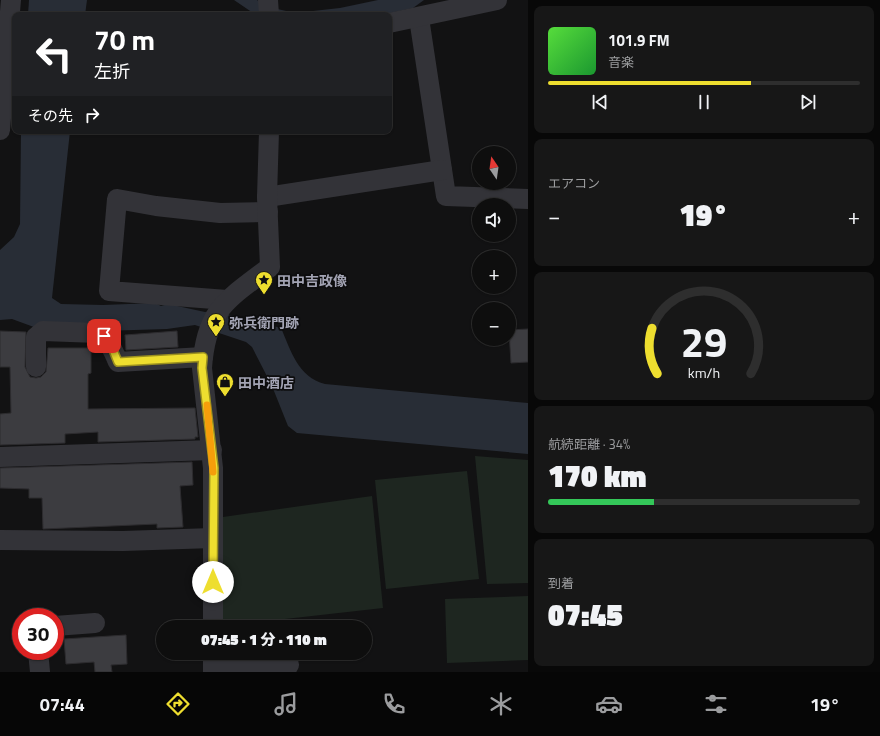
<!DOCTYPE html>
<html lang="ja">
<head>
<meta charset="utf-8">
<style>
	:root { --surface:#0e0e0e; --page:#171717; --text:#f1f3f6; --muted:#9b9c9e; --line:#2e2e2e; --accent:#eede2f }
	body { margin:0; font-family:"Titillium Web","Noto Sans JP",sans-serif; background:var(--page); color:var(--text); height:100vh; display:flex; flex-direction:column; font-size:15px; white-space:nowrap }
	* { box-sizing:border-box; margin:0 }
	p { font-size:13px; color:var(--muted) }
	.icon { flex:none; width:22px; height:22px; fill:none; stroke:currentColor; stroke-width:2; stroke-linecap:round; stroke-linejoin:round }
	.map { position:relative; flex:1; overflow:hidden }
	.panel { display:flex; flex-direction:column; gap:6px; padding:6px; background:#080808; width:352px }
	.panel>* { flex:none }
	.banner { position:absolute; left:12px; top:12px; width:380px; height:122px; border-radius:8px; box-shadow:0 1px 3px #0004,0 0 0 1px var(--line); background:#202124; color:#fff; overflow:hidden }
	.needle { width:26px; rotate:347deg }
	.tools { position:absolute; left:472px; top:146px; display:grid; gap:8px }
	.tools a { display:grid; place-items:center; width:44px; height:44px; border-radius:50%; background:var(--surface); box-shadow:0 1px 3px #0004,0 0 0 1px var(--line); font-size:20px }
	.speed { position:absolute; left:12px; top:608px; display:flex; gap:8px; font-size:20px; font-weight:700; text-align:center }
	.speed>* { display:grid; place-content:center; width:52px; height:52px; border-radius:50%; background:var(--surface); box-shadow:0 1px 3px #0004,0 0 0 1px var(--line); line-height:1 }
	.speed .limit { border:6px solid #d22; background:#fff; color:#111 }
	.pin { position:absolute; display:grid; place-items:center; width:34px; height:34px; color:#fff; margin:-17px; border-radius:8px; box-shadow:0 2px 6px #0006 }
	.me { position:absolute; width:44px; margin:-22px; rotate:0deg; stroke-linejoin:round; filter:drop-shadow(0 0 3px #0008) }
	.turn { display:flex; align-items:center; gap:14px; height:84px; padding:0 16px; font-size:18px }
	.turn .icon { width:52px; height:52px; stroke-width:2.5 }
	.turn b { display:block; font-size:28px; line-height:34px }
	.then { display:flex; align-items:center; height:38px; padding:0 16px; background:#0003; gap:8px; font-size:15px }
	.big { font-size:30px; font-weight:800; line-height:1.1 }
	.panel .tile { flex:1; display:flex; flex-direction:column; justify-content:center; gap:6px; min-width:0; padding:0 14px; border-radius:8px; background:var(--page) }
	.panel .dial { align-items:center; gap:0 }
	.dial svg { height:104px; overflow:visible; fill:none; stroke:var(--line); stroke-width:7; stroke-linecap:round; text-anchor:middle }
	.dial text { fill:var(--text); stroke:none }
	.song { display:flex; align-items:center; gap:12px }
	.cover { width:48px; height:48px; border-radius:6px; background:linear-gradient(135deg,hsl(110 70% 55%),hsl(130 70% 35%)) }
	.played { height:4px; border-radius:2px; background:linear-gradient(90deg,var(--accent) 65%,var(--line) 65%) }
	.keys { display:flex; justify-content:space-around; direction:ltr }
	.heat { display:flex; justify-content:space-between; align-items:center; font-size:22px; direction:ltr }
	.charge { height:6px; border-radius:3px; background:linear-gradient(90deg,#34c759 34%,var(--line) 0) }
	.trip { position:absolute; left:156px; top:620px; width:216px; height:40px; border-radius:20px; background:var(--surface); box-shadow:0 1px 3px #0004,0 0 0 1px var(--line); font-weight:800; line-height:40px; text-align:center }
	.dock { display:flex; height:64px; justify-content:space-around; align-items:center; background:#060606; color:var(--muted) }
	.dock .icon { width:28px; height:28px }
	.dock .current { color:var(--accent) }
	.dock b { font-size:18px; color:var(--text) }
	main { display:flex; flex:1; min-height:0 }
	.map>svg:first-child { display:block }
	.green { fill:#1e2620 }
	.water { fill:#282d36 }
	.building { fill:#3c3c40; stroke:#2d2c2f }
	.lines { fill:none; stroke-linecap:round; stroke-linejoin:round }
	.minor { stroke:#333338; stroke-width:20 }
	.route-casing { stroke:#9b901f; stroke-width:10 }
	.route { stroke:#eede2f; stroke-width:7 }
	.slow { stroke:#f59e0b; stroke-width:7 }
	.labels { text-anchor:middle; dominant-baseline:central; stroke-width:3.5; stroke-linejoin:round; paint-order:stroke }
	.poi-label { font-size:14px; font-weight:bold; fill:#a3a4b4; stroke:#0d0d0e; text-anchor:start }
</style>
</head>
<body>
<main>
<div class="map">
<svg width="528" height="672" viewBox="0 0 528 672">
	<rect width="100%" height="100%" fill="#121213"/>
	<!-- green -->
	<g class="green">
		<polygon points="475,456 528,460 528,583 487,584"/>
		<polygon points="467,471 479,579 386,589 375,480"/>
		<polygon points="372,496 383,608 222,626 223,517"/>
		<polygon points="528,596 528,660 447,663 445,599"/>
	</g>
	<!-- water -->
	<g class="water">
		<polygon points="29,0 87,0 85,15 28,15"/>
		<polygon points="234,0 257,0 264,6 295,13 340,8 378,0 424,0 413,8 381,15 256,15"/>
		<path d="M21,131h49l-18,167 9,6 42,1 52,-2 6,3 7,-2 37,8 10,-1 66,17c10,23 17,49 44,56l203,19v51l-231,-21 -9,-7 -16,-40 -20,-39 -6,-5 -51,-17 -28,4 -65,2 -60,-1 -30,-11 -12,1v-70l14,-13 6,-13z"/>
	</g>
	<!-- building -->
	<g class="building">
		<polygon points="528,329 528,362 511,363 509,330"/>
		<polygon points="0,331 26,332 25,367 30,377 36,378 41,377 46,372 48,348 91,348 91,373 88,374 88,409 195,408 198,437 195,437 195,439 98,442 98,432 65,434 65,443 0,445 0,414 11,413 10,367 0,367"/>
		<polygon points="177,331 178,347 126,350 125,335"/>
		<polygon points="192,462 193,485 180,486 183,527 157,528 157,524 43,529 42,498 29,498 29,489 0,488 0,468"/>
		<polygon points="126,635 127,664 111,665 112,672 95,672 94,662 66,664 64,639"/>
	</g>
	<g class="lines">
		<!-- minor -->
		<g class="minor">
			<polyline points="268,0 269,15"/>
			<polyline points="419,18 446,196 528,199"/>
			<polyline points="389,23 497,0"/>
			<polyline points="0,130 11,0"/>
			<polyline points="267,197 442,170"/>
			<polyline points="227,300 109,291 117,199 156,206 220,213 268,212"/>
			<path d="M36,367v-30l7,-6 55,2c11,7 15,17 20,29l85,-5"/>
			<polyline points="0,457 212,450"/>
			<polyline points="0,540 123,541 213,538"/>
			<polyline points="55,626 95,623"/>
			<path d="M213,627v-159l-11,-100c4,-59 25,-68 68,-101l-3,-70 2,-66"/>
			<polyline points="38,651 40,672"/>
			<polyline points="213,671 289,665"/>
			<polyline points="213,672 213,653"/>
		</g>
	</g>
	<g class="lines">
		<defs>
			<polyline id="route" points="104,336 111,345 118,362 203,357 202,368 214,468 213,582"/>
		</defs>
		<!-- route casing -->
		<use href="#route" class="route-casing"/>
		<!-- route -->
		<use href="#route" class="route"/>
		<!-- slow -->
		<polyline class="slow" points="207,405 213,472"/>
	</g>
	<!-- icons -->
	<defs>
		<symbol id="sight-pin" viewBox="-11 -11 22 30"><path d="M0 17L-7.5 6A9.5 9.5 0 1 1 7.5 6Z" fill="#eede2f" stroke="#0d0d0e"/><path d="M0-6L1.8-2.2L6-1.7L2.9 1.2L3.7 5.4L0 3.3L-3.7 5.4L-2.9 1.2L-6-1.7L-1.8-2.2Z" fill="#111"/></symbol>
		<symbol id="shop-pin" viewBox="-11 -11 22 30"><path d="M0 17L-7.5 6A9.5 9.5 0 1 1 7.5 6Z" fill="#eede2f" stroke="#0d0d0e"/><path d="M-5-2.5h2.3a2.7 3.5 0 0 1 5.4 0H5L5.5 6h-11ZM-1.5-2.5h3a1.5 2.3 0 0 0-3 0Z" fill="#111"/></symbol>
	</defs>
	<g fill-rule="evenodd">
		<use href="#sight-pin" x="254" y="270" width="20" height="27"/>
		<use href="#sight-pin" x="206" y="312" width="20" height="27"/>
		<use href="#shop-pin" x="215" y="372" width="20" height="27"/>
	</g>
	<g class="labels">
		<!-- poi labels -->
		<g class="poi-label">
			<text x="277" y="280">田中吉政像</text>
			<text x="229" y="322">弥兵衛門跡</text>
			<text x="238" y="382">田中酒店</text>
		</g>
	</g>
</svg>
<div class="tools">
<a><svg class="needle" viewBox="-14 -14 28 28"><path d="M0-13l5 13h-10z" fill="#e53935"/><path d="M0 13l5-13h-10z" fill="#9b9c9e"/></svg></a>
<a><svg class="icon" aria-label="sound" viewBox="0 0 24 24"><path d="M4 9h4l5-4v14l-5-4H4zM17 9q2 3 0 6"/></svg></a>
<a>+</a>
<a>−</a>
</div>
<div class="speed"><div class="limit">30</div></div>
<div class="pin" style="left:104px;top:336px;background:#d93025"><svg class="icon" aria-label="arrive" viewBox="0 0 24 24"><path d="M6 21V4h12l-3 4 3 4H6"/></svg></div>
<svg class="me" style="left:213px;top:582px" viewBox="-20 -20 40 40"><circle r="19" fill="#fff"/><path d="M0-13L10 11 0 6-10 11z" fill="#eede2f"/></svg>
<div class="trip">07:45 · 1 分 · 110 m</div>
<div class="banner">
<div class="turn"><svg class="icon" aria-label="left" viewBox="0 0 24 24"><path d="M17 20v-9H6M10 6l-5 5 5 5"/></svg><div><b>70 m</b>左折</div></div>
<div class="then">その先<svg class="icon" aria-label="right" viewBox="0 0 24 24"><path d="M7 20v-9h11M14 6l5 5-5 5"/></svg></div>
</div>
</div>
<section class="panel">
<div class="tile">
<div class="song"><i class="cover"></i><div><b>101.9 FM</b><p>音楽</p></div></div>
<div class="played"></div>
<div class="keys"><svg class="icon" aria-label="previous" viewBox="0 0 24 24"><path d="M18 5L8 12l10 7zM5 5v14"/></svg><svg class="icon" aria-label="pause" viewBox="0 0 24 24"><path d="M8 5v14M16 5v14"/></svg><svg class="icon" aria-label="next" viewBox="0 0 24 24"><path d="M6 5l10 7-10 7zM19 5v14"/></svg></div>
</div>
<div class="tile"><p>エアコン</p>
<div class="heat"><a>−</a><b class="big">19°</b><a>+</a></div>
</div>
<div class="tile dial"><svg viewBox="0 0 100 80">
<path d="M14 69A42 42 0 1 1 86 69"/>
<path d="M14 69A42 42 0 0 1 10 34" stroke="#eede2f"/>
<text x="50" y="56" font-size="32" font-weight="700">29</text>
<text x="50" y="72" font-size="11">km/h</text>
</svg></div>
<div class="tile"><p>航続距離 · 34%</p><b class="big">170 km</b><div class="charge"></div></div>
<div class="tile"><p>到着</p><b class="big">07:45</b></div>
</section>
</main>
<nav class="dock">
<b>07:44</b>
<svg class="icon current" aria-label="directions" viewBox="0 0 24 24"><path d="M12 3l9 9-9 9-9-9zM9 14v-3h6M13 9l2 2-2 2"/></svg>
<svg class="icon" aria-label="music" viewBox="0 0 24 24"><path d="M9 18V5l10-2v13"/><circle cx="6" cy="18" r="3"/><circle cx="16" cy="16" r="3"/></svg>
<svg class="icon" aria-label="phone" viewBox="0 0 24 24"><path d="M5 4h4l2 5-3 2q2 4 5 5l2-3 5 2v4C11 20 4 13 5 4z"/></svg>
<svg class="icon" aria-label="climate" viewBox="0 0 24 24"><path d="M12 3v18M4 7l16 10M4 17L20 7"/></svg>
<svg class="icon" aria-label="car" viewBox="0 0 24 24"><path d="M5 17H2v-5l4-1 3-4h7l3 4 3 1v5h-3M9 17h6M6 11h13"/><circle cx="7" cy="17" r="2"/><circle cx="17" cy="17" r="2"/></svg>
<svg class="icon" aria-label="filters" viewBox="0 0 24 24"><path d="M4 7h16M4 17h16"/><circle cx="9" cy="7" r="2"/><circle cx="15" cy="17" r="2"/></svg>
<b>19°</b>
</nav>
</body>
</html>
